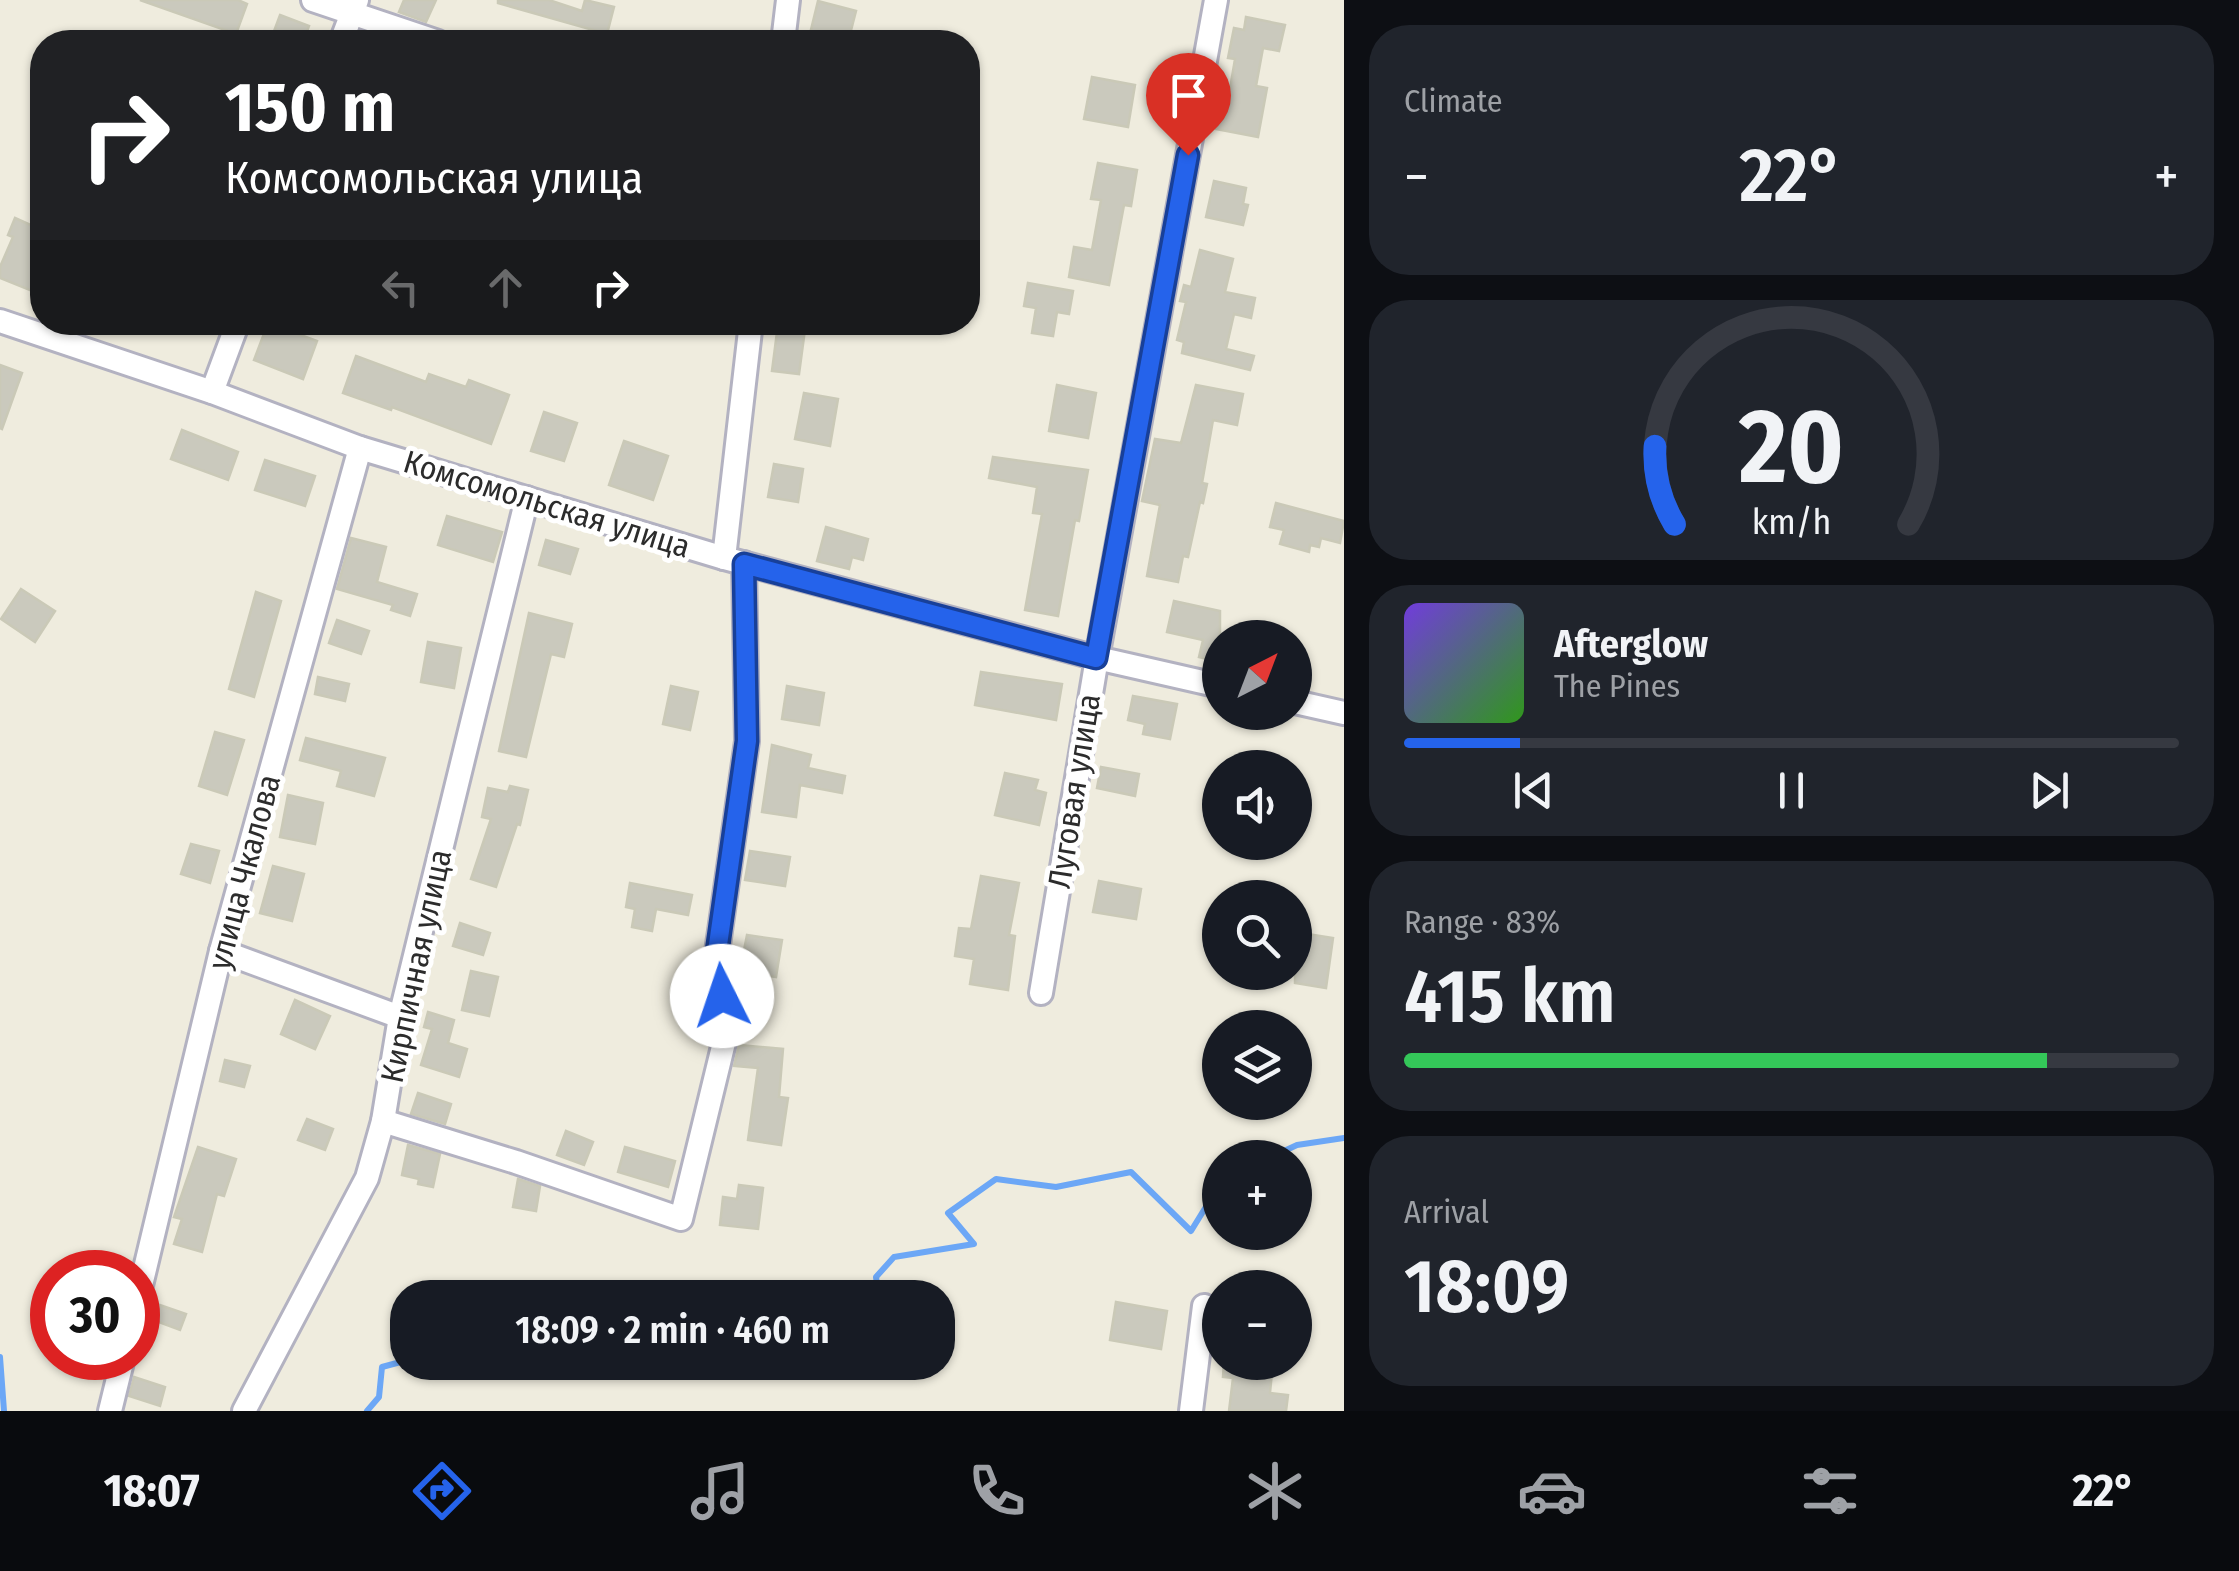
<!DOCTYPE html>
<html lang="en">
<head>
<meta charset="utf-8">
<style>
	:root { --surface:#171b24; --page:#20242c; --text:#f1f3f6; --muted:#9ea1a6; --line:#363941; --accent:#2563eb }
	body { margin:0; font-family:"Fira Sans Condensed",sans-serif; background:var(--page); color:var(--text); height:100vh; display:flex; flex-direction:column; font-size:38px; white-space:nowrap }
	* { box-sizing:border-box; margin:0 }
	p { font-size:32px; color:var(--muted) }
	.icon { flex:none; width:55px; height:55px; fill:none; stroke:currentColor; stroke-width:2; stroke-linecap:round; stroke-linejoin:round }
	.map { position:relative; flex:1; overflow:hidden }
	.drawer { display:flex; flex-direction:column; gap:25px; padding:25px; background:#0d0f14; width:895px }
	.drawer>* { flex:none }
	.guide { position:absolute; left:30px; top:30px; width:950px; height:305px; border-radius:40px; box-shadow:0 2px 8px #0004; background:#202124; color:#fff; overflow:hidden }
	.needle { width:65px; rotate:42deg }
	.tools { position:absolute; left:1202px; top:620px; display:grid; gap:20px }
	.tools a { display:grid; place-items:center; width:110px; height:110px; border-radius:50%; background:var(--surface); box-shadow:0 2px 8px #0004; font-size:50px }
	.speed { position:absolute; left:30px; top:1250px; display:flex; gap:20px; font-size:50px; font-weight:700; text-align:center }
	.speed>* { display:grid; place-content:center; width:130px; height:130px; border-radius:50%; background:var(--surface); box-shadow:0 2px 8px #0004; line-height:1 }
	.speed .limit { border:15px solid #d22; background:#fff; color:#111 }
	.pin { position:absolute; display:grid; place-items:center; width:85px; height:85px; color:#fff; margin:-102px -42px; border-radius:50% 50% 50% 0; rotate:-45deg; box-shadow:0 0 10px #0007 }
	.pin .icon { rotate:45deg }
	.me { position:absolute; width:110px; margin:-55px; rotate:356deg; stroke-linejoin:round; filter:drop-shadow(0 0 8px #0008) }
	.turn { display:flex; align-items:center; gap:35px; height:210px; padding:0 30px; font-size:45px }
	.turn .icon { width:130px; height:130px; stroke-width:2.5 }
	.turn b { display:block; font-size:70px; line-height:85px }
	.lanes { display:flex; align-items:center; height:95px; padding:0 30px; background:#0003; justify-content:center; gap:50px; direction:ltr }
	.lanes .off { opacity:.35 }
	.big { font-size:75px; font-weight:600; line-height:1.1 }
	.drawer .widget { flex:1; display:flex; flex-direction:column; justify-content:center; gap:15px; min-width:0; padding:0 35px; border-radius:40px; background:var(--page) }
	.drawer .dial { align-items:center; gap:0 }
	.dial svg { height:260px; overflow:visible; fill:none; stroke:var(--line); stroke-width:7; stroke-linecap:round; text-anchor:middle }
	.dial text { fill:var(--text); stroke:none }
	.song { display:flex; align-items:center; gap:30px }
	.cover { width:120px; height:120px; border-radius:15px; background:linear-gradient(135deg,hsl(260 70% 55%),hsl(110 70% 35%)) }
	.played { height:10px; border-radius:5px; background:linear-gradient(90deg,var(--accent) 15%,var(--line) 15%) }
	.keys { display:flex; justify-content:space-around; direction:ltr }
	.heat { display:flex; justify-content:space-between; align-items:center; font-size:55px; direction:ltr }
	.charge { height:15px; border-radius:8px; background:linear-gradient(90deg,#34c759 83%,var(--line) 0) }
	.trip { position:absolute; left:390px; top:1280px; width:565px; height:100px; border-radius:40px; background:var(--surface); box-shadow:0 2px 8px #0004; font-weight:600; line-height:100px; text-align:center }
	.dock { display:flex; height:160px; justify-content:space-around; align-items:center; background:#090b0e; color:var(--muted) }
	.dock .icon { width:70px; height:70px }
	.dock .current { color:var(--accent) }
	.dock b { font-size:45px; color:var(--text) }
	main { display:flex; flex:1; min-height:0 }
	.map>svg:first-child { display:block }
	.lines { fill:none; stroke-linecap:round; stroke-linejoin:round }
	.stream { stroke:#6ca7f6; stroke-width:6 }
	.building { fill:#cac9bd; stroke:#cac9b7; stroke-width:2.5 }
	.minor-casing { stroke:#b3b2c1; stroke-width:28 }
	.minor { stroke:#fff; stroke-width:22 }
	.route-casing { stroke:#184099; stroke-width:25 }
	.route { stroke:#2563eb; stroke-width:18 }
	.labels { text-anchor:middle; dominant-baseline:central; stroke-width:10; stroke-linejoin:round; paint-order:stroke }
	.street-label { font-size:32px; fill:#2c2c2c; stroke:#fff }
</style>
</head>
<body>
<main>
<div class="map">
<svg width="1344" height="1411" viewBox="0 0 1344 1411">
	<rect width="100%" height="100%" fill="#efecde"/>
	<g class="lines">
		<!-- stream -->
		<g class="stream">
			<polyline points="1269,1158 1297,1145 1344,1138"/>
			<polyline points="879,1298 876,1277 894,1257 974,1244 948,1213 996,1179 1056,1187 1131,1172 1191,1231 1220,1184"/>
			<polyline points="0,1357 4,1411"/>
			<polyline points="432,1362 445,1370 479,1363 541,1377 571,1365 666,1362"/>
			<polyline points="367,1411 379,1397 382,1367 408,1360"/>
		</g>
	</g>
	<!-- building -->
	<g class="building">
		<polygon points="140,0 238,0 247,4 236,34"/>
		<polygon points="404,0 436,0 426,22 399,12"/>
		<polygon points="498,0 549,0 582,11 585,0 614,7 607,34 498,3"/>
		<polygon points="818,1 856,11 848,42 808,42"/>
		<polygon points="280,15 309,26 303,42 270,42"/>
		<polygon points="1246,17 1285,25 1279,51 1263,48 1256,86 1267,88 1258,137 1216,129 1220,106 1227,107 1235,59 1228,58 1234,28 1244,30"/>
		<polygon points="1092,77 1135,85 1128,127 1084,119"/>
		<polygon points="1098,163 1137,170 1131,206 1124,205 1109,285 1069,277 1074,247 1092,250 1101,200 1091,199"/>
		<polygon points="1214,181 1246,188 1243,204 1248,205 1243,225 1206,217"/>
		<polygon points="15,218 42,230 42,295 0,278 0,267 13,237 8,235"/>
		<polygon points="1200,250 1233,259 1225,292 1255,298 1251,318 1234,314 1226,349 1254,356 1250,370 1182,353 1184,342 1177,340 1186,302 1180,301 1184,285 1191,287"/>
		<polygon points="1028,283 1073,291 1069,314 1057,312 1053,336 1032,333 1036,308 1024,306"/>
		<polygon points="783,322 806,322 799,374 772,371 777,332 781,332"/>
		<polygon points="268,323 317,341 303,379 254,360"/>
		<polygon points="356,356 426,382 429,374 466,387 469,380 509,395 491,444 392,407 391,410 343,393"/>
		<polygon points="0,365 22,373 2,429 0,428"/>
		<polygon points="1057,385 1096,393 1088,438 1049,431"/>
		<polygon points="1196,385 1243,394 1237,425 1213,420 1202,483 1207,484 1203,503 1200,502 1188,557 1183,556 1178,582 1147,576 1160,505 1142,501 1155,439 1181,443"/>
		<polygon points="804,393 838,399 830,446 795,439"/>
		<polygon points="544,412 577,423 564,461 531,451"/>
		<polygon points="182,430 238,452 228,480 171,459"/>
		<polygon points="624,441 668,456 653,500 609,485"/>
		<polygon points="993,457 1088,470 1079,521 1075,520 1058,616 1025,610 1042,514 1033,513 1037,487 989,478"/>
		<polygon points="265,460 315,476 305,506 255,490"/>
		<polygon points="774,464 803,469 798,502 768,497"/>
		<polygon points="1276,503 1344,521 1340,543 1321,538 1319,547 1310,545 1309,552 1280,544 1284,530 1270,527"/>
		<polygon points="447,516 502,532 493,562 438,545"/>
		<polygon points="826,527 868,539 863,560 852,557 849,569 817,561"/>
		<polygon points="351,538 386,547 377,582 417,594 410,616 391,610 393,605 337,589"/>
		<polygon points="546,540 578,549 570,574 539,565"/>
		<polygon points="21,589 55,611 35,642 1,619"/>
		<polygon points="256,592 281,601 254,697 229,689"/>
		<polygon points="1174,601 1220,611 1220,662 1199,657 1203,640 1167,632"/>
		<polygon points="529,613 572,624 564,657 551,654 526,757 499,751"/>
		<polygon points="337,620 369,631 361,654 329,643"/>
		<polygon points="428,642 461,648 454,688 421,682"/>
		<polygon points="981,672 1062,684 1056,720 975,705"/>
		<polygon points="318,677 349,684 345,701 315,694"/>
		<polygon points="671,686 698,692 690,730 663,724"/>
		<polygon points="787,686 824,693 819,725 782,719"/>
		<polygon points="1133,696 1177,704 1170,739 1143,734 1145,724 1128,720"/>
		<polygon points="215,732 244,740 227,795 199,786"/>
		<polygon points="306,738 385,758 374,796 337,786 341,771 300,760"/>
		<polygon points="772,745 811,755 808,768 845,776 842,793 800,785 796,817 762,812"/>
		<polygon points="1101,767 1139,774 1135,796 1097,788"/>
		<polygon points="1005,773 1038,780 1035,790 1046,793 1039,825 995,815"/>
		<polygon points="510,786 528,790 520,825 517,824 496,887 471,879 491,819 482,817 488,788 508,792"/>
		<polygon points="288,795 323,803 315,844 280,837"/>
		<polygon points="191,844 219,851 210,883 181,874"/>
		<polygon points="750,851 790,857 785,886 745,880"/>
		<polygon points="273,866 304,874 292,921 260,913"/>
		<polygon points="981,876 1019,883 1009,935 1015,936 1008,990 970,984 974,959 955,956 959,928 971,929"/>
		<polygon points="1099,881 1141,889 1136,919 1093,912"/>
		<polygon points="630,883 692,895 688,915 656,909 652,931 632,927 635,909 626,907"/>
		<polygon points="460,923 490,933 483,955 453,946"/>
		<polygon points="1295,932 1333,938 1326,988 1295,983"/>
		<polygon points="747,935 782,940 776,977 740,971"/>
		<polygon points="471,971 498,977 489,1016 462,1010"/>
		<polygon points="295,1000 330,1016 315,1049 281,1034"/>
		<polygon points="428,1012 454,1020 448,1043 467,1049 459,1077 421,1065 432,1029 424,1027"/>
		<polygon points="739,1045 783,1049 779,1097 788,1098 781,1145 748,1140 758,1068 734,1066"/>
		<polygon points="225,1060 250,1066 244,1087 220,1081"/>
		<polygon points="418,1093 451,1104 445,1124 411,1114"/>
		<polygon points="307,1119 333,1129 325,1150 298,1140"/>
		<polygon points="566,1131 593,1142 584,1165 557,1155"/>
		<polygon points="408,1145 440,1154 433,1187 418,1184 419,1179 402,1175"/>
		<polygon points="198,1147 236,1159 224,1196 217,1194 202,1252 174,1244 182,1219 174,1217"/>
		<polygon points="625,1147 675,1161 668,1187 618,1172"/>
		<polygon points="518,1179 540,1186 536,1211 513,1207"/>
		<polygon points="739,1185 763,1188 758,1229 720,1225 723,1197 737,1199"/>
		<polygon points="1116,1302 1167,1311 1161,1349 1110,1340"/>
		<polygon points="154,1303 186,1314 180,1330 148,1318"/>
		<polygon points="1224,1362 1273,1362 1270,1393 1288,1395 1286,1411 1229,1411 1233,1378 1223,1377"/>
		<polygon points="134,1377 165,1387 160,1406 129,1396"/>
	</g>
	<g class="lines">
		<defs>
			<g id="minor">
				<polyline points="313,0 438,42"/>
				<polyline points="341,42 357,0"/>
				<polyline points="783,42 788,0"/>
				<polyline points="0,321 212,392 360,448 724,558 1097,658 1220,686"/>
				<polyline points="212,392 238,322"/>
				<polyline points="724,558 751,322"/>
				<polyline points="1295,702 1344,713"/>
				<polyline points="221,951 400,1017"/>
				<polyline points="1041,993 1097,658 1216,0"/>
				<polyline points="383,1121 516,1162 681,1219 728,1026 715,966 747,741 744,563"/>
				<polyline points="138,1298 221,951 360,448"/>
				<polyline points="110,1411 123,1358"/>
				<polyline points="244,1411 367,1178 383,1121 400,1017 527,498"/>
				<polyline points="1191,1411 1204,1306"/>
			</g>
		</defs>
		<!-- minor casing -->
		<use href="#minor" class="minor-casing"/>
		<!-- minor -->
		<use href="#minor" class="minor"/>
	</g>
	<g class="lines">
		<defs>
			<polyline id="route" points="722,996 715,966 747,741 744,564 1096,658 1188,155"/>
		</defs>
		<!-- route casing -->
		<use href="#route" class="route-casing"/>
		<!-- route -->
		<use href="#route" class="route"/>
	</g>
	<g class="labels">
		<!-- street labels -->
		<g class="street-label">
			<text transform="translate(547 504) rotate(17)">Комсомольская улица</text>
			<text transform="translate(1074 791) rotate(-81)">Луговая улица</text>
			<text transform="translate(244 872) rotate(-75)">улица Чкалова</text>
			<text transform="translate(416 966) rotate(-78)">Кирпичная улица</text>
		</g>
	</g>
</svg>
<div class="tools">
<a><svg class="needle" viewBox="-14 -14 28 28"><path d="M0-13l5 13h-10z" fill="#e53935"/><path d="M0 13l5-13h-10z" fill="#9ea1a6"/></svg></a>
<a><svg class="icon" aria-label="sound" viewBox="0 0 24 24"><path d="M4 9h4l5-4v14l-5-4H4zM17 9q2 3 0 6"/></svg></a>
<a><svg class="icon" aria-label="search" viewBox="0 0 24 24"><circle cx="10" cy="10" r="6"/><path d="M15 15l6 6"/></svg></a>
<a><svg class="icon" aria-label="layers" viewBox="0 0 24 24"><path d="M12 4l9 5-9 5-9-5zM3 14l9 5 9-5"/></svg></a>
<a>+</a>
<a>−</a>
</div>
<div class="speed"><div class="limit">30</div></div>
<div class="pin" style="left:1188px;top:155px;background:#d93025"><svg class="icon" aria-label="arrive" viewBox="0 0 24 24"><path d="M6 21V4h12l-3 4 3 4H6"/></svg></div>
<svg class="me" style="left:722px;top:996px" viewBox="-20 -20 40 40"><circle r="19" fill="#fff"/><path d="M0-13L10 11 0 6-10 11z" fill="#2563eb"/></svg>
<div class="trip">18:09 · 2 min · 460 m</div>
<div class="guide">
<div class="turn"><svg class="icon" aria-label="right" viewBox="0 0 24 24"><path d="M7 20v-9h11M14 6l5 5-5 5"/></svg><div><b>150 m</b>Комсомольская улица</div></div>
<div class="lanes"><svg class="icon off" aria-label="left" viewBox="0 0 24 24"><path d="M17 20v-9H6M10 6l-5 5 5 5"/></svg><svg class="icon off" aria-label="ahead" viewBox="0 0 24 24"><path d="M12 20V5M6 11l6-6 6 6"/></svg><svg class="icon" aria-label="right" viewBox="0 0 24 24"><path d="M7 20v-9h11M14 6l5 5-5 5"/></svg></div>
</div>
</div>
<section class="drawer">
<div class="widget"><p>Climate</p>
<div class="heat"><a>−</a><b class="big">22°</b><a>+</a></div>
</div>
<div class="widget dial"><svg viewBox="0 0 100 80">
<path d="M14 69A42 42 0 1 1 86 69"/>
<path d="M14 69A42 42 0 0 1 8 45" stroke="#2563eb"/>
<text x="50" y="56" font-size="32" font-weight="700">20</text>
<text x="50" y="72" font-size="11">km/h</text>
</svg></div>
<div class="widget">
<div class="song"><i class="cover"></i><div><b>Afterglow</b><p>The Pines</p></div></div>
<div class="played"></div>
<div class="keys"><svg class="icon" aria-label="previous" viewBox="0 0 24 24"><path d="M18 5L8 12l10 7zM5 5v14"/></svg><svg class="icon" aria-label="pause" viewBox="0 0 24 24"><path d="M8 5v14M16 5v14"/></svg><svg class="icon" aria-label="next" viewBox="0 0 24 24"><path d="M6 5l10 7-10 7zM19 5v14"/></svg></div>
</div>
<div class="widget"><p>Range · 83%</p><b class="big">415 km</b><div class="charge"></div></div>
<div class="widget"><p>Arrival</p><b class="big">18:09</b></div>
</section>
</main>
<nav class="dock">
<b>18:07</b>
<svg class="icon current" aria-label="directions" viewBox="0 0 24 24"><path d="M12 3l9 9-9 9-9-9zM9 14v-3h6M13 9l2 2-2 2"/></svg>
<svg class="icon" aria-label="music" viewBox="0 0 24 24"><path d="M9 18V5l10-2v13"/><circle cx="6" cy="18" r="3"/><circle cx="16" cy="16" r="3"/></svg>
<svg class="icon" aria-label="phone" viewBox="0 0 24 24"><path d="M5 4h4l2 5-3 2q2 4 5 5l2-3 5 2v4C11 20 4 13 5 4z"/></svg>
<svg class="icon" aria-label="climate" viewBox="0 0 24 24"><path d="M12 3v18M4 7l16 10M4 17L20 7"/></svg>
<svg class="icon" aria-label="car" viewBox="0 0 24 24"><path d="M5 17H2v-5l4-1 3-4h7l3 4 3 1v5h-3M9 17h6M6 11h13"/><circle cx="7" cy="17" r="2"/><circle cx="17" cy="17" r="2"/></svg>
<svg class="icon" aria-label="filters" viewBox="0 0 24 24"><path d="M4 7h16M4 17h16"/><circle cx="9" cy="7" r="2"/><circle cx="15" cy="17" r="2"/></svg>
<b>22°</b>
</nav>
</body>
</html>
